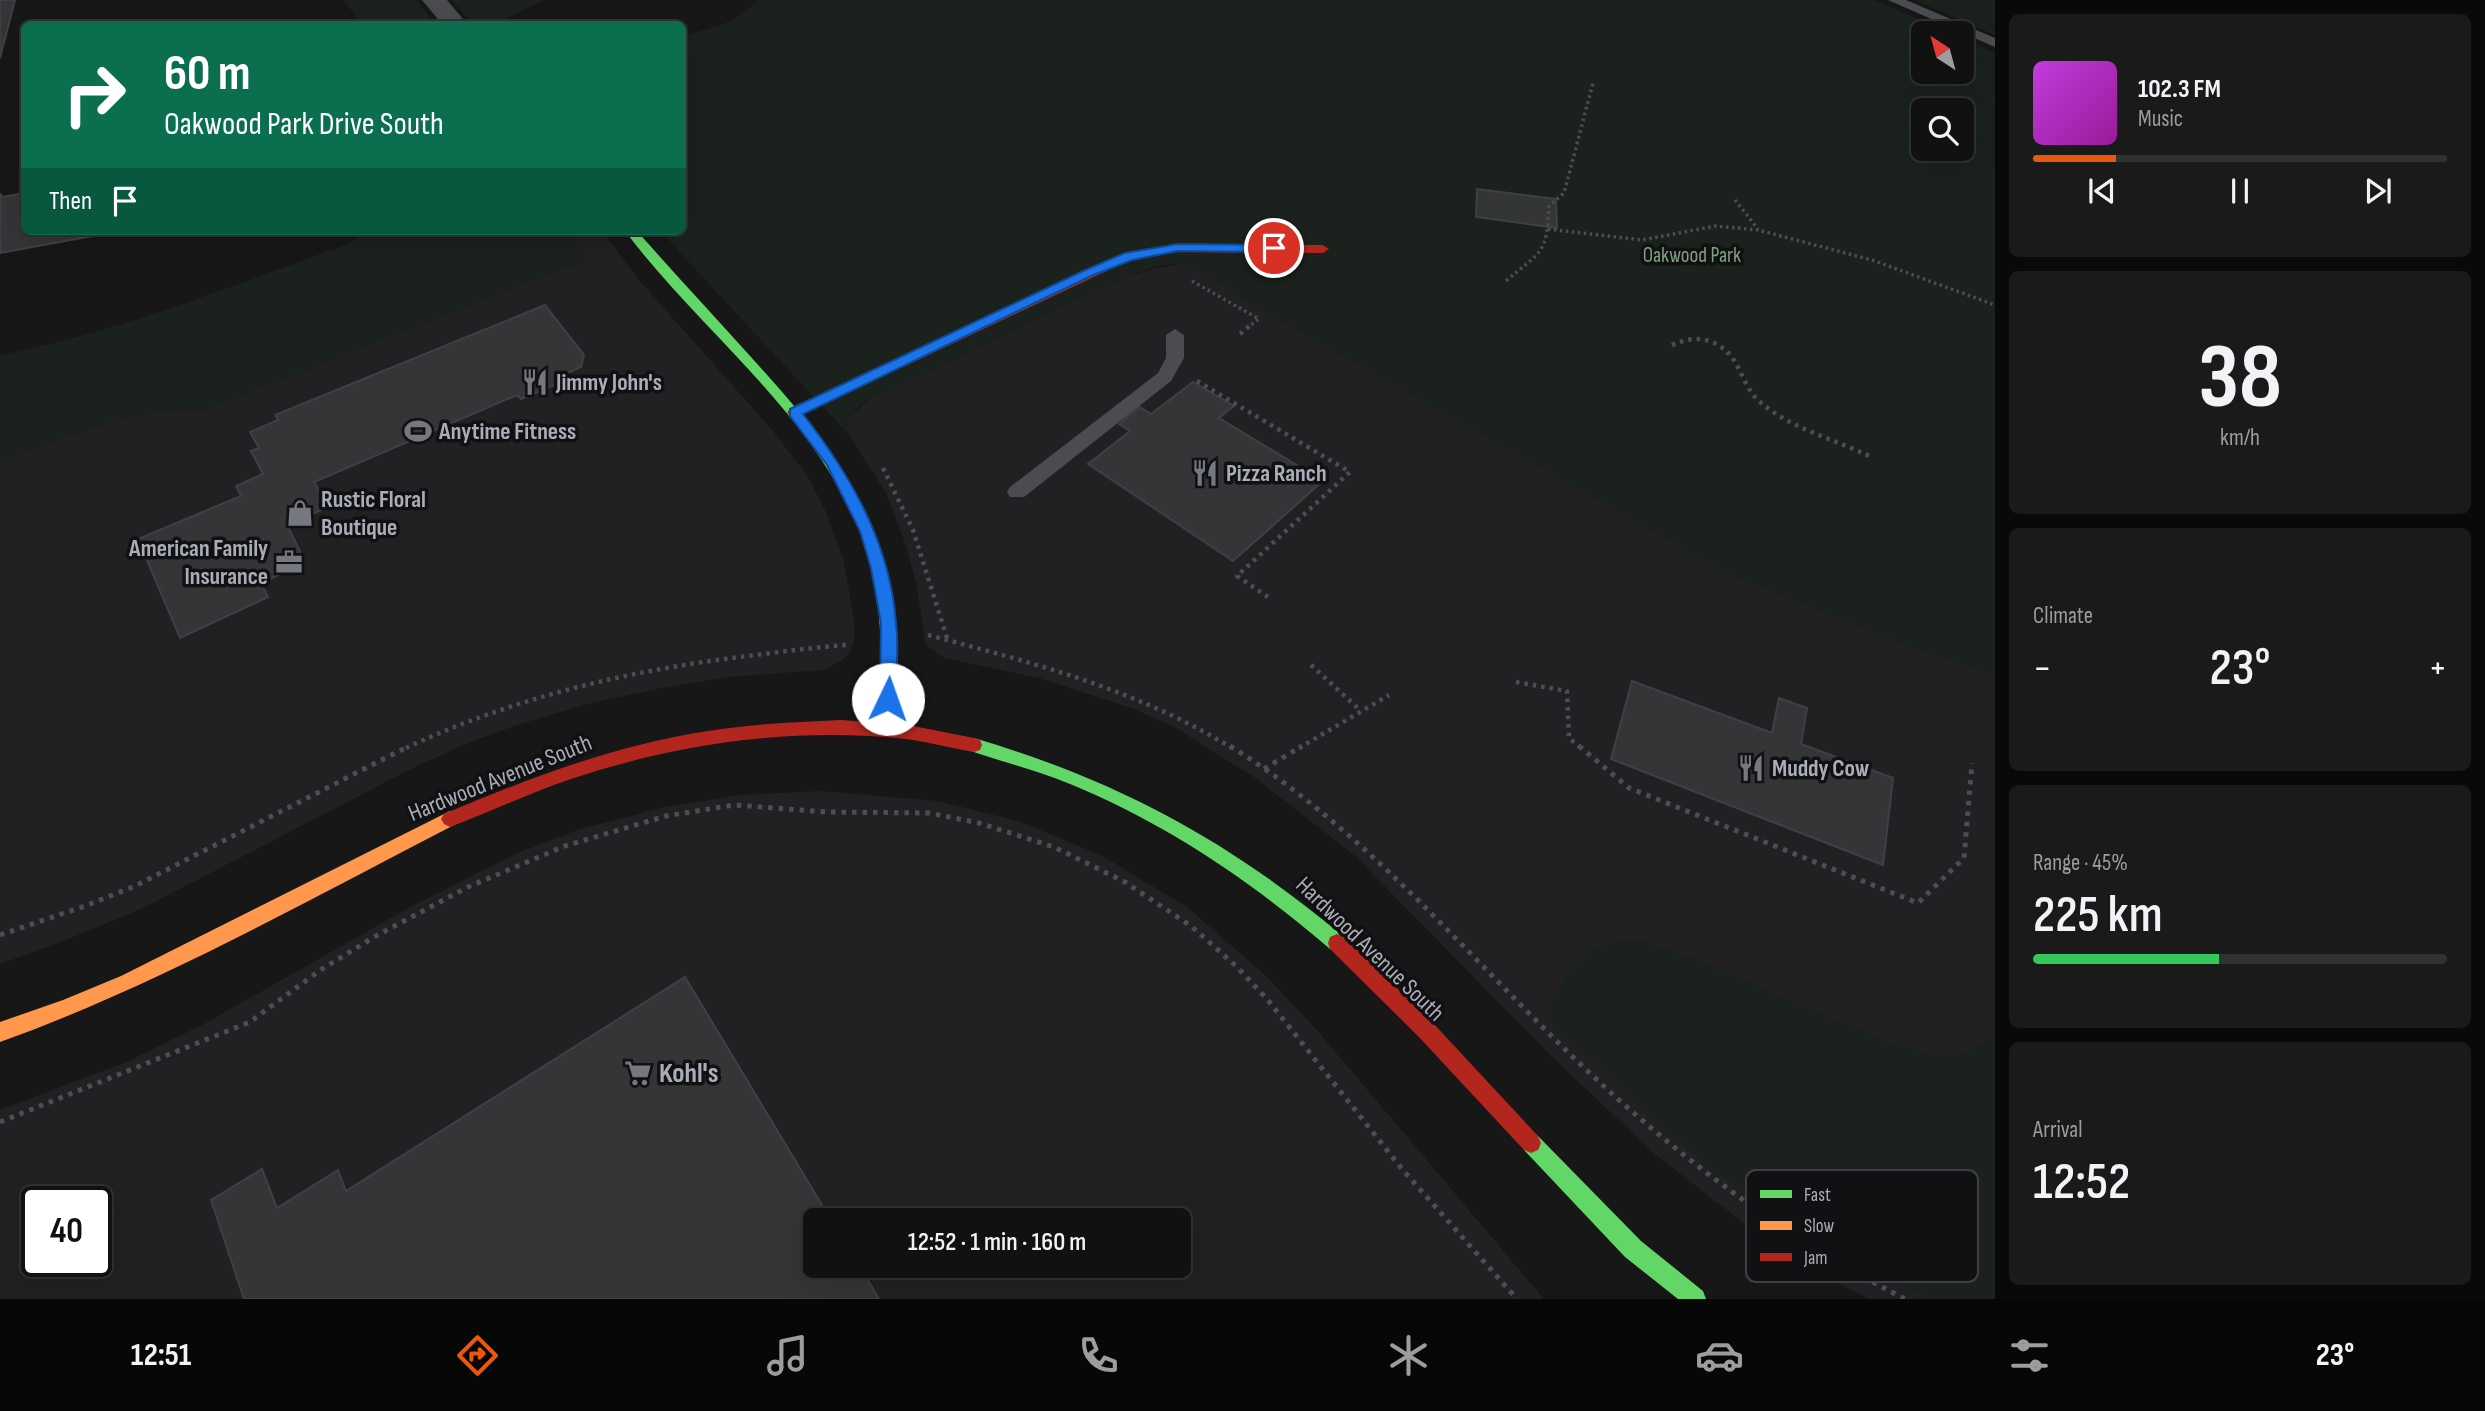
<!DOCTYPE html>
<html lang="en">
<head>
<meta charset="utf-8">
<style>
	:root { --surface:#111; --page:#1a1a1a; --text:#f1f3f6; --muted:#9c9d9f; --line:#303131; --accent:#ea580c }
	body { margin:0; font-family:"Sofia Sans Condensed",sans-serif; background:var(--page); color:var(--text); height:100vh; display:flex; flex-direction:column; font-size:26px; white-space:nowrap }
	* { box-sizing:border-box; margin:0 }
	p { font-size:23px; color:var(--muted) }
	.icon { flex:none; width:38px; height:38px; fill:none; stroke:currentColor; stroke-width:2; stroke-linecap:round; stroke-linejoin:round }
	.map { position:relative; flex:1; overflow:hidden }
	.panel { display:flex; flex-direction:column; gap:14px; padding:14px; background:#090909; width:490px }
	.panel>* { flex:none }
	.top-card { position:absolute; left:21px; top:21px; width:665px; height:214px; border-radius:10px; box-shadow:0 7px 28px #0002,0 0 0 2px var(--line); background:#0b6e4f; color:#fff; overflow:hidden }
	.needle { width:46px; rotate:324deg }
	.controls { position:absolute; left:1911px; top:21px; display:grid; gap:14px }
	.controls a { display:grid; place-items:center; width:63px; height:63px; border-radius:10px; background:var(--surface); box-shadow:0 7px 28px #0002,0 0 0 2px var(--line); font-size:35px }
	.speed { position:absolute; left:21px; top:1186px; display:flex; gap:14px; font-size:35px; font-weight:700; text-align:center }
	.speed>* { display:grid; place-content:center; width:91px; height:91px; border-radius:50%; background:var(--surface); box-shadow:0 7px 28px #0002,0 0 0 2px var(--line); line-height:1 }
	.speed .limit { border:4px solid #111; border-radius:10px; background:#fff; color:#111 }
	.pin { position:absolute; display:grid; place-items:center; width:60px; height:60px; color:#fff; margin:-30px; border:4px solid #fff; border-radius:50%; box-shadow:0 2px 7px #0007 }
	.me { position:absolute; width:77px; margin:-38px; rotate:3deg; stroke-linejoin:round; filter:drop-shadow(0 0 5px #0008) }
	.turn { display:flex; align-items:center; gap:24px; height:147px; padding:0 28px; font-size:32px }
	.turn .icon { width:91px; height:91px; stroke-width:2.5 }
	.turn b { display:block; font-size:49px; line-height:60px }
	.then { display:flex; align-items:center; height:66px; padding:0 28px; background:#0003; gap:14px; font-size:26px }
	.big { font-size:52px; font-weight:600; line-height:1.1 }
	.panel .card { flex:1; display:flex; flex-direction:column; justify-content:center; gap:10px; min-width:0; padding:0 24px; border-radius:10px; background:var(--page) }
	.panel .dial { align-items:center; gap:0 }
	.dial b { font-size:91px; line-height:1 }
	.song { display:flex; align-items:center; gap:21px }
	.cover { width:84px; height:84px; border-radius:10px; background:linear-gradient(135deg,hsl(290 70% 55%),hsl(300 70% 35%)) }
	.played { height:7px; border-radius:4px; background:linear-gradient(90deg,var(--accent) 20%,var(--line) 20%) }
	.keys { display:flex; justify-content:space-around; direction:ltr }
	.heat { display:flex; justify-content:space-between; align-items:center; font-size:38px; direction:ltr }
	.charge { height:10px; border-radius:5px; background:linear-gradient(90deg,#34c759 45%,var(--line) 0) }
	.trip { position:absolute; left:803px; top:1208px; width:388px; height:70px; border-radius:10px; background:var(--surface); box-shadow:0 7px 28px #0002,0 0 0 2px var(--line); font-weight:600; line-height:70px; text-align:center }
	.tab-bar { display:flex; height:112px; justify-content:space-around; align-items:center; background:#070707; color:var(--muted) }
	.tab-bar .icon { width:49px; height:49px }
	.tab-bar .current { color:var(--accent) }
	.tab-bar b { font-size:32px; color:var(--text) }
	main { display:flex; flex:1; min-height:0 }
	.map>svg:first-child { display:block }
	.built { fill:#212124; fill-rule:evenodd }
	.green { fill:#1b211c; fill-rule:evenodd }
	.building { fill:#343537; stroke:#3f4043; stroke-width:2 }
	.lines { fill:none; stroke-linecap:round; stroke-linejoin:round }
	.path-far2 { stroke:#4d4e52; stroke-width:3.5; stroke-dasharray:2.5 3.5; stroke-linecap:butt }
	.path-far1 { stroke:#4d4e52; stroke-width:4.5; stroke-dasharray:3.5 5; stroke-linecap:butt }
	.path { stroke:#4d4e52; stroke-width:5; stroke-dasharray:4.5 6; stroke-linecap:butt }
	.lane { fill:#4b4c50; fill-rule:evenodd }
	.street { fill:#4b4c50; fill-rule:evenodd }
	.fast { fill:#63d668; fill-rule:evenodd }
	.slow { fill:#ff974d; fill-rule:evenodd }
	.jam { fill:#b3261e; fill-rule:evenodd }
	.route { fill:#1a73e8; stroke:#114b97; stroke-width:2 }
	.labels { text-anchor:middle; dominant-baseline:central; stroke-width:7; stroke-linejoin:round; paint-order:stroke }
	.far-park-label { font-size:21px; fill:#7fa381; stroke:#111113 }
	.poi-label { font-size:24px; font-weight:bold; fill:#a8adb8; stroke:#111113; text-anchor:start }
	.street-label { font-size:24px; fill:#a8adb8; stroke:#111113 }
	.near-poi-label { font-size:28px; font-weight:bold; fill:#a8adb8; stroke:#111113; text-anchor:start }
	.key { fill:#111113; stroke:#3e4045; stroke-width:2 }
	.key-label { font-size:19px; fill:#a8adb8 }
</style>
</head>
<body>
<main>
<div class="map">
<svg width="1995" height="1299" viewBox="0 0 1995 1299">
	<rect width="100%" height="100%" fill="#171717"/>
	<!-- built -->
	<g class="built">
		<polygon points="560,231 603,231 639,280 773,431 807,475 826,512 844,562 854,620 854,641 849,654 840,662 823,670 728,677 662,688 587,704 517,725 463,745 407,771 145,907 64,941 0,964 0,449"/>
		<polygon points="1187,263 1752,580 1995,665 1995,1299 1869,1299 1818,1272 1741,1221 1656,1155 1552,1057 1355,856 1257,779 1174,727 1134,709 1039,678 944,658 926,645 916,582 905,543 886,493 849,435 847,428 849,417 868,400 1123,278 1156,268"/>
		<path d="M820,791l118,10 80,20 85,35 84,51 78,68 51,54 228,270h-1544v-189l124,-47 80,-39 208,-118 103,-52 65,-25 85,-22 75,-12zM37,1202h59v60h-59zM816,1220h364v45h-364z"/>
	</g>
	<!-- green -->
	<g class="green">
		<polygon points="343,0 416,0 436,24 362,24"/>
		<polygon points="451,0 546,0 495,23 473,24"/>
		<path d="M757,0h1118l75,33h-27v39h39v-34l33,15v622l-114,-39 -150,-61 -478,-269c-22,-13 -47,-35 -66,-41 -18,-6 -47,7 -64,13l-255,122c-14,9 -25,18 -19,35l-189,-204h22l1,-196c26,-6 57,-12 74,-35zM1923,110h39v39h-39z"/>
		<polygon points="1914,0 1995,0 1995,35"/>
		<path d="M371,231h195l23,27 -385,153c-69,-5 -140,28 -204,51v-107c118,-23 229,-68 342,-109z"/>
		<path d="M1641,941l52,17 203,87c40,11 69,21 99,-14v268h-65l-80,-40 -75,-45 -47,-33 -75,-61 -108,-104c12,-28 28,-58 58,-71 10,-4 26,-3 38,-4z"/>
	</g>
	<!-- building -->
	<g class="building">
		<polygon points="0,0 15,0 0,58"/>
		<polygon points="1477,189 1556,199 1557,228 1476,217"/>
		<polygon points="24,193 24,231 120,231 0,253 0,194 3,197"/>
		<polygon points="545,305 584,355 581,367 558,377 561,382 521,399 517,395 314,482 328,507 287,525 300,551 300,558 291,569 261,583 268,597 180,638 138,539 241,496 236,486 263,474 251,451 259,448 250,432 278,420 275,415"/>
		<polygon points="1193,382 1234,406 1219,418 1323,481 1233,561 1088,464 1130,431 1119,424 1140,407 1151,414"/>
		<polygon points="1632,681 1772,733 1779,698 1807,708 1801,744 1893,778 1883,865 1611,759"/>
		<polygon points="685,977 831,1220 816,1220 816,1265 859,1265 879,1299 244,1299 211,1200 262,1169 277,1208 338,1170 346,1191"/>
	</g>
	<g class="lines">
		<!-- path-far2 -->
		<g class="path-far2">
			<polyline points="1735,200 1758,229"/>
			<polyline points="1548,229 1642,240 1716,226 1758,230 1872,260 1995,305"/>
			<polyline points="1192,281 1259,319 1251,325"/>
			<path d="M1506,281c35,-30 41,-26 43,-75l15,-13 29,-110"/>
		</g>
		<!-- path-far1 -->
		<g class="path-far1">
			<polyline points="1240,334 1253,323"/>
			<path d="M1672,345c15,-7 31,-9 46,0 22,12 23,39 40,55 31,29 78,39 115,58"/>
			<polyline points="1197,381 1350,472 1237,576 1268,597"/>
			<polyline points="883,468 913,530 948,641"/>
			<path d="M928,635c106,28 210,55 304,113"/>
			<polyline points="1311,665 1361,711"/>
			<polyline points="1516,682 1567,691 1569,738 1581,748"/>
			<path d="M406,748c111,-52 229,-79 350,-93 31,-4 61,-8 91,-10"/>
			<polyline points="1299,748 1389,695"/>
		</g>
		<!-- path -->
		<g class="path">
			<path d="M1230,746c135,84 234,206 347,315 99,95 206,175 328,238"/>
			<polyline points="1579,746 1629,788 1918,903 1964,858 1972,763"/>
			<polyline points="1264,769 1302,746"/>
			<polyline points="0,935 85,906 135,886 409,746"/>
			<polyline points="0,1122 250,1022 319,971 374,937 468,887 565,846 666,816 734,805 827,812 929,813 979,823 1054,847 1125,882 1191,926 1236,966 1267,999 1402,1169 1517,1299"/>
		</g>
		<!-- lane -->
		<g class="lane">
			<polygon points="1888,0 1906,0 1995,38 1995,47"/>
			<polygon points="1175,329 1184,335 1184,358 1171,381 1024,497 1010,497 1007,492 1010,487 1158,373 1166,358 1166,335"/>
		</g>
		<!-- street -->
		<polygon class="street" points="422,0 447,0 467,24 442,24"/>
		<!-- fast -->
		<g class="fast">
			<path d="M625,231h12c38,43 76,84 114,126 54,60 108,120 131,198 18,56 16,116 11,174l-2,5 -6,2 -6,-2 -2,-5c4,-51 7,-103 -4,-153 -32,-144 -164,-233 -248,-345z"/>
			<path d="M974,738c145,43 254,102 370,199l2,6 -2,6 -7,3 -7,-3c-79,-68 -163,-125 -260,-165 -33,-14 -68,-22 -102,-34l-2,-5 2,-5z"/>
			<polygon points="1531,1133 1538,1136 1641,1241 1703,1291 1706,1299 1678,1299 1625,1257 1524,1150 1521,1143 1524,1136"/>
		</g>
		<!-- slow -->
		<path class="slow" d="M450,811l6,3 3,5 -3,5c-150,77 -297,161 -456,218v-20l63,-22 58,-24z"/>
		<!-- jam -->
		<g class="jam">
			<polygon points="1178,244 1323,245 1329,249 1323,253 1178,252 1132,259 799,416 794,418 787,413 789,410 1125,253"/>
			<path d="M841,720l67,5 66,13 6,2 2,5 -2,5 -6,2c-23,-4 -45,-10 -68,-13 -112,-12 -225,4 -332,39 -42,14 -82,33 -124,49l-6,-3 -3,-5 3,-5c85,-36 172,-69 264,-83 44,-7 88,-9 133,-11z"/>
			<polygon points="1337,934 1344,937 1432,1022 1538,1136 1541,1143 1538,1150 1531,1153 1524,1150 1418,1036 1330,949 1328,943 1330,937"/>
		</g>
	</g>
	<!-- route -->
	<path class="route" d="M1178,244l96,1 6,3 -6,4 -96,-1 -46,9 -41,16 -288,138c48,62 87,129 93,209 3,25 0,51 0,76l-2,5h-11l-3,-5 1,-76 -10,-55 -11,-37 -33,-66 -37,-49v-7l293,-138 42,-18z"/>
	<!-- icons -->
	<defs>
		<symbol id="restaurant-bare" viewBox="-9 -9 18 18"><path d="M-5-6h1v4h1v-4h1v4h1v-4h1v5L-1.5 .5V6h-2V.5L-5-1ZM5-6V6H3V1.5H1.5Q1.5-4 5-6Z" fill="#757880" stroke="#111113" stroke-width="2.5" paint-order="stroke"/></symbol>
		<symbol id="stadium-bare" viewBox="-9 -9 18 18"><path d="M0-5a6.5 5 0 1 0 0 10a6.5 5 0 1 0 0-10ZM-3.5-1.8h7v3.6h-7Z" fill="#757880" stroke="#111113" stroke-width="2.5" paint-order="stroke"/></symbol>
		<symbol id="shop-bare" viewBox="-9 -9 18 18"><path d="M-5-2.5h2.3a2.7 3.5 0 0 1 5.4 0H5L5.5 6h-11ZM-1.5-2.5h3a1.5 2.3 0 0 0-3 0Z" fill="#757880" stroke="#111113" stroke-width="2.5" paint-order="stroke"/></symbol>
		<symbol id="office-bare" viewBox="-9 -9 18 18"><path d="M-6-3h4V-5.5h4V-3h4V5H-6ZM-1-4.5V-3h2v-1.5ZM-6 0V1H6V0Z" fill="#757880" stroke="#111113" stroke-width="2.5" paint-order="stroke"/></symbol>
		<symbol id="supermarket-bare" viewBox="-9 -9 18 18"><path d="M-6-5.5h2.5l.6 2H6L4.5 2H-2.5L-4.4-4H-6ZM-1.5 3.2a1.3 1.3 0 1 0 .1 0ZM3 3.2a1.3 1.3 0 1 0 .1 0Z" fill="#757880" stroke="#111113" stroke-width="2.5" paint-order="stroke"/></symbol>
	</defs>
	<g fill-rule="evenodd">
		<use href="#restaurant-bare" x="516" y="363" width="38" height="38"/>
		<use href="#stadium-bare" x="399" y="412" width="38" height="38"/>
		<use href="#restaurant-bare" x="1186" y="454" width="38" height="38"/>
		<use href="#shop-bare" x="281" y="494" width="38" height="38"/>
		<use href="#office-bare" x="270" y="543" width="38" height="38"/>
		<use href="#restaurant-bare" x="1732" y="749" width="38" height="38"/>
		<use href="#supermarket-bare" x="619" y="1054" width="38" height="38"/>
	</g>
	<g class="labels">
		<!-- far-park labels -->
		<g class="far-park-label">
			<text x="1692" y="255">Oakwood Park</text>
		</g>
		<!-- poi labels -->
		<g class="poi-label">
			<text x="556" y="382">Jimmy John's</text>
			<text x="439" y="431">Anytime Fitness</text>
			<text x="1226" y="473">Pizza Ranch</text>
			<text x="321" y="499">Rustic Floral<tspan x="321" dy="28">Boutique</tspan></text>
			<text x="268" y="548" text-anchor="end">American Family<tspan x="268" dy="28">Insurance</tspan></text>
			<text x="1772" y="768">Muddy Cow</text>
		</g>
		<!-- street labels -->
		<g class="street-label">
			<text transform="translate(500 778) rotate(-22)">Hardwood Avenue South</text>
			<text transform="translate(1370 949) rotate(44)">Hardwood Avenue South</text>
		</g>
		<!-- near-poi labels -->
		<g class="near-poi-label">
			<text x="659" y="1073">Kohl's</text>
		</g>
	</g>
	<!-- legend -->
	<rect x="1746" y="1170" width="232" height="112" rx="10" class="key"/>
	<rect x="1760" y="1190" width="32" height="8" fill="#63d668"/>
	<rect x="1760" y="1221" width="32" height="9" fill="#ff974d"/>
	<rect x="1760" y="1253" width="32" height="8" fill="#b3261e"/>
	<g class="key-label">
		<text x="1804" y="1201">Fast</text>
		<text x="1804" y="1232">Slow</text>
		<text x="1804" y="1264">Jam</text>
	</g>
</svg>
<div class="controls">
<a><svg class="needle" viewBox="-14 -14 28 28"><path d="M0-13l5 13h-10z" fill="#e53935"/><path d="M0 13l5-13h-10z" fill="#9c9d9f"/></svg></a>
<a><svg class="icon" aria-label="search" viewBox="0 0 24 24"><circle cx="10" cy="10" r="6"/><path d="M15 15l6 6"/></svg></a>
</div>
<div class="speed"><div class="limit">40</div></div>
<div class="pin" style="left:1274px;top:248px;background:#d93025"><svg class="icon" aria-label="arrive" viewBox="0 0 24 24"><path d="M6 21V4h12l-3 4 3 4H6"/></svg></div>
<svg class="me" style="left:888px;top:699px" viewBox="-20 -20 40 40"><circle r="19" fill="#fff"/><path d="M0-13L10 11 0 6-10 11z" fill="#1a73e8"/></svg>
<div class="trip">12:52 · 1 min · 160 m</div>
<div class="top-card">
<div class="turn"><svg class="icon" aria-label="right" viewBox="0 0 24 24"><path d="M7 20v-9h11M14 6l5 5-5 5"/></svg><div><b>60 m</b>Oakwood Park Drive South</div></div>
<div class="then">Then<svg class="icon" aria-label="arrive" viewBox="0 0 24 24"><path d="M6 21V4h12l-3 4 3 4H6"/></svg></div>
</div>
</div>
<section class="panel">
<div class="card">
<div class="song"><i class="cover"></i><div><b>102.3 FM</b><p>Music</p></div></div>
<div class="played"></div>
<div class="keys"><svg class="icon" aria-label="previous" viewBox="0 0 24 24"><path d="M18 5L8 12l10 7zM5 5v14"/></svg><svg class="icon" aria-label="pause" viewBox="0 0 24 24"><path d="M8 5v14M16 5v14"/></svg><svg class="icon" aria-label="next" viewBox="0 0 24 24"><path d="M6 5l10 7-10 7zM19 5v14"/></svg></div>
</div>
<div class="card dial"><b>38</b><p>km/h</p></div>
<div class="card"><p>Climate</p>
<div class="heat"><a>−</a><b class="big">23°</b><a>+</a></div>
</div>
<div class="card"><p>Range · 45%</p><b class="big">225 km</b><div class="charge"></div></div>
<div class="card"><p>Arrival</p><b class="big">12:52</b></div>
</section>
</main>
<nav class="tab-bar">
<b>12:51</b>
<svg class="icon current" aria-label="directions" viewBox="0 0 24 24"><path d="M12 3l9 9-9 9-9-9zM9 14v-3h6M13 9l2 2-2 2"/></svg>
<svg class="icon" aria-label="music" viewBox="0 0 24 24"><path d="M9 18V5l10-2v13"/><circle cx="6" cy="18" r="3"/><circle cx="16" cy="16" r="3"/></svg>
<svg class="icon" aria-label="phone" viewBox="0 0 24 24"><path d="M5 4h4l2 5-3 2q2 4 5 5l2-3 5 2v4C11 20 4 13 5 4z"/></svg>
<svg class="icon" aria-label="climate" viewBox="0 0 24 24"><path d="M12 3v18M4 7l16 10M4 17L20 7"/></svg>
<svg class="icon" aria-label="car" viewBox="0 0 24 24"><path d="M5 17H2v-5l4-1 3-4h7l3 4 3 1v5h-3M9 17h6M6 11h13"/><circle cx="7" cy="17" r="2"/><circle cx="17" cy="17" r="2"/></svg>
<svg class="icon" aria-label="filters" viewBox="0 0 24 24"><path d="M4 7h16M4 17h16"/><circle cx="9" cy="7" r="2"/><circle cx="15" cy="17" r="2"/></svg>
<b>23°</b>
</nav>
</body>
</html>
